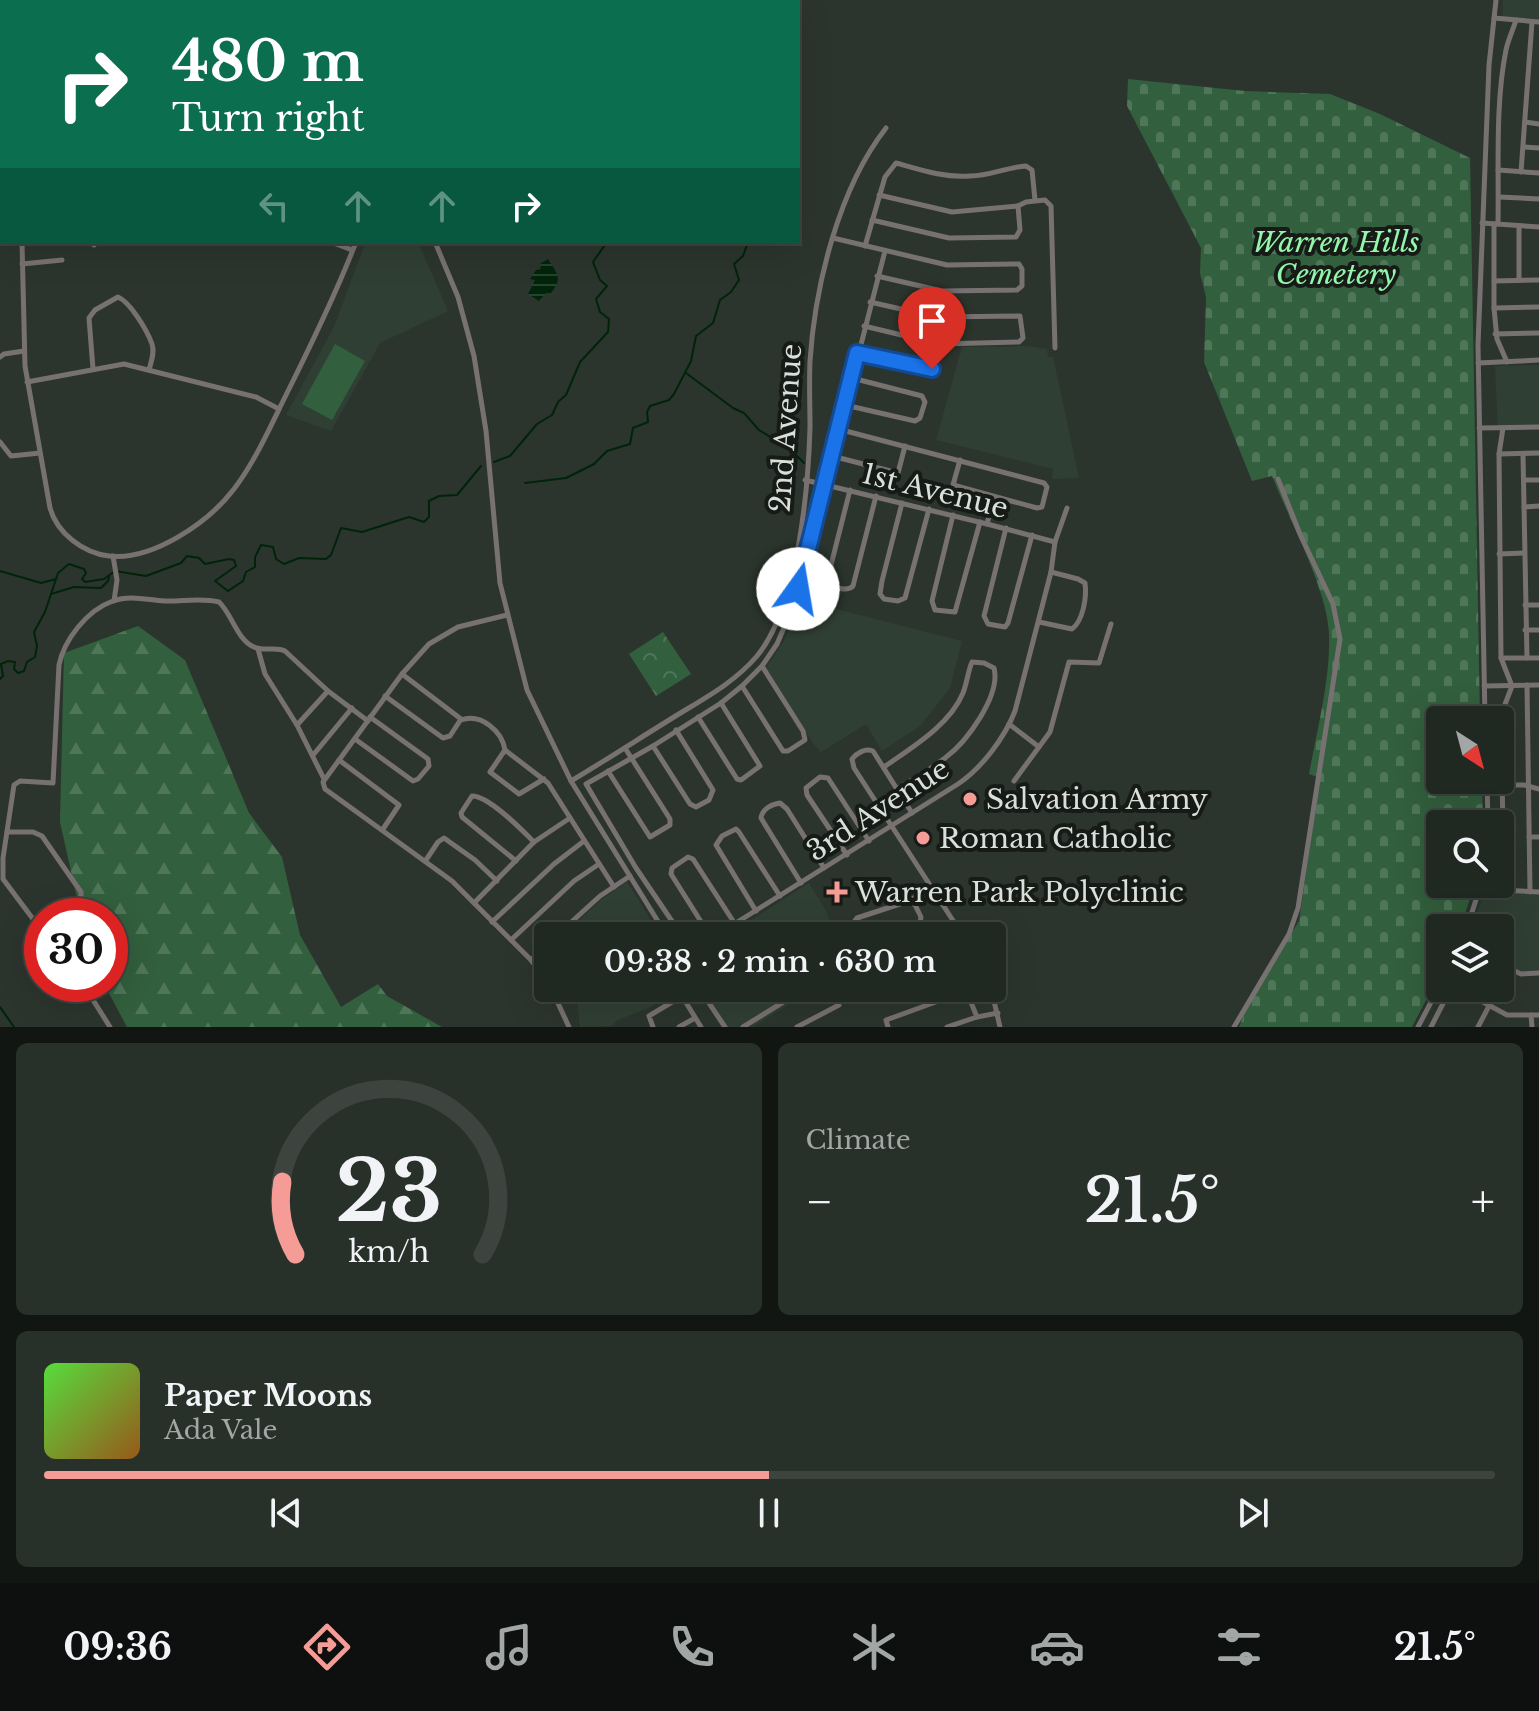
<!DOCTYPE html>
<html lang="en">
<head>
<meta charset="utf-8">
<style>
	:root { --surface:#202822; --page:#28302a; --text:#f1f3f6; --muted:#a2a6a5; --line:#3d4440; --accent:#f59c96 }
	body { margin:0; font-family:"Libre Baskerville",serif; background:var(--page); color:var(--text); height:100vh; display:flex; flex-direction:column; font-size:30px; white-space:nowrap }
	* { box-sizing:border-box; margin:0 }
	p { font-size:26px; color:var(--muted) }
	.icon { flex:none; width:44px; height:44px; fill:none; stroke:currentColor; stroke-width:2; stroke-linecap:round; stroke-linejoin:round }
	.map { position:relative; height:1027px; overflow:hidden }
	.drawer { display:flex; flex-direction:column; gap:16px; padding:16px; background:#121613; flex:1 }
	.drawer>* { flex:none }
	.guide { position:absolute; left:0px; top:0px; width:800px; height:244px; box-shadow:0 8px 32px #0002,0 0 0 2px var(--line); background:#0b6e4f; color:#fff; overflow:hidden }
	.needle { width:52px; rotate:144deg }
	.fabs { position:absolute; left:1426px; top:706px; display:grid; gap:16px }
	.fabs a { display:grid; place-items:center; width:88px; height:88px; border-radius:8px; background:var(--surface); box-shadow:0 8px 32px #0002,0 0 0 2px var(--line); font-size:40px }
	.speed { position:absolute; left:24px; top:898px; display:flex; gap:16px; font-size:40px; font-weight:700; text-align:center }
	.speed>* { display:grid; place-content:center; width:104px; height:104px; border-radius:50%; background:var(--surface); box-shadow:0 8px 32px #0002,0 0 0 2px var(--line); line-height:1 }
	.speed .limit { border:12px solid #d22; background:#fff; color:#111 }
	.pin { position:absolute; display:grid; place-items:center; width:68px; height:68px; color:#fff; margin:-82px -34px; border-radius:50% 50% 50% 0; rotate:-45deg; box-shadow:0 0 8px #0007 }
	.pin .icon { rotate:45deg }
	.me { position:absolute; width:88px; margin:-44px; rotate:13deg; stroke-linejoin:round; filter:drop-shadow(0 0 6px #0008) }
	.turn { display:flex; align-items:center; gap:28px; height:168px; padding:0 40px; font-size:36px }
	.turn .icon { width:104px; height:104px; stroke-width:2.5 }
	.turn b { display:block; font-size:56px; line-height:68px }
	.lanes { display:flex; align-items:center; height:76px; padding:0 40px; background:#0003; justify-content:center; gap:40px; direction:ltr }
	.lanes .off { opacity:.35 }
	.big { font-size:60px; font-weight:600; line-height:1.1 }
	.drawer .card { flex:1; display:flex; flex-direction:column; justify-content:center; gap:12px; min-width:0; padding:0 28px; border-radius:12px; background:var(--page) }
	.drawer .dial { align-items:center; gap:0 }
	.dial svg { height:208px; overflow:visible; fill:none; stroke:var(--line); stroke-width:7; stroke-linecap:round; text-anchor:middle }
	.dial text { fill:var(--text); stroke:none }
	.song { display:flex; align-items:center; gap:24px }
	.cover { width:96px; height:96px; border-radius:12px; background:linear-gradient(135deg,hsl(110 70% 55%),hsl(30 70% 35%)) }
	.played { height:8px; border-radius:4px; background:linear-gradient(90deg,var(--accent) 50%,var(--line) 50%) }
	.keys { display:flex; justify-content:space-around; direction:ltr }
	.heat { display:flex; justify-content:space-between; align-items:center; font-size:44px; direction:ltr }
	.drawer .tiles { flex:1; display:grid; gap:16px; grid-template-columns:1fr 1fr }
	.card:last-child { grid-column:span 2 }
	.trip { position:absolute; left:534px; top:922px; width:472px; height:80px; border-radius:8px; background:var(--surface); box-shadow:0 8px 32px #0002,0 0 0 2px var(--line); font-weight:600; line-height:80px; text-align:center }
	.tabs { display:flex; height:128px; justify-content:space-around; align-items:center; background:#0d100e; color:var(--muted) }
	.tabs .icon { width:56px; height:56px }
	.tabs .active { color:var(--accent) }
	.tabs b { font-size:36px; color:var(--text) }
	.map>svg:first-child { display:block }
	.built { fill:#303f33 }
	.forest { fill:url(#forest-firs) }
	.cemetery { fill:url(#cemetery-stones) }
	.park { fill:url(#park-crowns) }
	.garden { fill:#325f3d }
	.water { fill:url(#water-rules) }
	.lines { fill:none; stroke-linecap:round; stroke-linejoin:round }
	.stream { stroke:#00240a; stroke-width:2 }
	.minor { stroke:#787171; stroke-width:5 }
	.route-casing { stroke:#114b97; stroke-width:20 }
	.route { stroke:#1a73e8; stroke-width:14 }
	.poi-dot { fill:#f59c96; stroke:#161b17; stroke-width:3 }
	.labels { text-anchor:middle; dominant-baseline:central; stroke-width:8; stroke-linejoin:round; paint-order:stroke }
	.park-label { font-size:28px; font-style:italic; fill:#93f6ab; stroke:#161b17 }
	.street-label { font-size:28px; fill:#d9dfda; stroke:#161b17 }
	.poi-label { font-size:28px; fill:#d9dfda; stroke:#161b17; text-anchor:start }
</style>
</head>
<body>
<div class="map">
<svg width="1539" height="1027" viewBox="0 0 1539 1027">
	<defs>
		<pattern id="forest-firs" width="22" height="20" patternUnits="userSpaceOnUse" patternTransform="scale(2)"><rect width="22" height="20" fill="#325f3d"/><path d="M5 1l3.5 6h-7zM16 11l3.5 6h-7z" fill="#4f7658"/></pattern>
		<pattern id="cemetery-stones" width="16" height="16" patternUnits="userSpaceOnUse" patternTransform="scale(2)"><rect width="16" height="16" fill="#325f3d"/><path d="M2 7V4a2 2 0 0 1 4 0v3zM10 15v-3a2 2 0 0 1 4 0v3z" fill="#4f7658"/></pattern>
		<pattern id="park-crowns" width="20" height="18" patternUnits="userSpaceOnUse" patternTransform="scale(2)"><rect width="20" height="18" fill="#325f3d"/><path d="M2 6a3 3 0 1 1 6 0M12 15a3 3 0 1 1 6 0" fill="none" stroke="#4f7658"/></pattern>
		<pattern id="water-rules" width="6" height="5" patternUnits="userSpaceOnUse" patternTransform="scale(2)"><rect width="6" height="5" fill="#00240a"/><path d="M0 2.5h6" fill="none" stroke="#25432d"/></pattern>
	</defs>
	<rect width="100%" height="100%" fill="#2b352d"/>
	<!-- built -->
	<g class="built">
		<polygon points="1503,0 1539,0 1539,24 1502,21"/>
		<polygon points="398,242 418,242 448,311 380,343 331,431 286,415 335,325 364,246"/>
		<polygon points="1026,346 1047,349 1048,357 1053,357 1079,478 1052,479 1053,469 936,440 962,347"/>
		<polygon points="1539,365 1539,429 1498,431 1495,366"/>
		<polygon points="801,600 962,641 950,688 920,726 882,751 866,724 821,752 813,743 765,669 784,641"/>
		<polygon points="627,882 661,936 562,936 602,899"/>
		<polygon points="809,883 826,911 836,936 726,936"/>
		<polygon points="1504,889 1539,892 1539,972 1521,973 1500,963 1500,928 1472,928 1483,895 1504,894"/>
		<polygon points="564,988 683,988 651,1007 618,1020 612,1026 580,1027 577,1002"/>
		<polygon points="702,988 815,988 753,1027 727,1027"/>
	</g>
	<!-- forest -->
	<polygon class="forest" points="138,626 185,660 249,813 282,857 300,935 341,1007 378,984 387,996 442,1027 127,1027 104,984 110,984 110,916 81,916 60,822 64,653"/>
	<!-- cemetery -->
	<path class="cemetery" d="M1128,79l117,12 85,3 50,20 90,44 10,562h-40v60h42l1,44h-43v60h35l-15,44h-20v45l-28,54h-173l9,-23 51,-83 21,-143 -11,-4c8,-44 22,-97 20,-141 -2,-44 -40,-114 -57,-157l-20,5 -48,-119 2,-65 -6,-24 1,-25 -74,-142z"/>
	<!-- park -->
	<polygon class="park" points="663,632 691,674 656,696 629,654"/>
	<!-- garden -->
	<polygon class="garden" points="335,344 365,361 332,420 302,404"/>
	<!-- water -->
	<path class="water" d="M548,259c8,14 16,18 3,34h-5l-7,8 -11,-7 7,-14 -5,-1 6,-9 5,-1 -1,-5z"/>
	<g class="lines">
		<!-- stream -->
		<g class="stream">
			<polyline points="673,2 674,0"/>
			<polyline points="686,373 733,408 744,413 759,430 790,449 804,463"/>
			<polyline points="494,462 510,456 537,424 552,415 558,402 566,395 580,362 608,332 609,319 600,312 596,299 607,286 600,280 593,262 607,242"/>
			<polyline points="525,483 566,478 594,464 607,451 630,444 633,428 648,422 647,412 650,406 669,400 674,394 691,361 696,336 713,323 720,300 731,292 739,280 734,264 743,256 748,242"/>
			<polyline points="0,571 41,583 56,579"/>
			<polyline points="51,594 74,587 101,588 108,581 109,577"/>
			<polyline points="0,679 3,676 1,664 8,661 15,662 14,669 18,673 24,671 27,662 35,657 37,646 34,632 45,612 58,573 69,564 84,569 86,573 82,579 85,582 104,579 115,571 146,576 181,563 187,556 199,558 205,564 229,559 234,560 236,566 215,581 228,591 243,581 246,572 255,567 255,557 261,545 273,547 276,559 284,564 299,558 326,559 331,555 341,528 362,532 409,517 424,522 429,517 429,501 439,496 457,495 481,466"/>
			<polyline points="0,1007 14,1027"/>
		</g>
		<!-- minor -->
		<g class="minor">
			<polyline points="5,0 8,2"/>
			<polyline points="263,0 265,2"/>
			<polyline points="517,0 519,2"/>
			<polyline points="290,2 293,0"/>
			<polyline points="334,2 336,0"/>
			<polyline points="351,2 352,0"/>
			<polyline points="391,2 393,0"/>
			<polyline points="427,2 429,0"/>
			<polyline points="465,2 467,0"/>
			<polyline points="511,2 513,0"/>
			<polyline points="549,2 551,0"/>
			<polyline points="1494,18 1539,22"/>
			<polyline points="1525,122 1539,124"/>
			<polyline points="1524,147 1539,148"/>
			<polyline points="1498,170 1539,173"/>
			<polyline points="1521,172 1532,22"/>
			<polyline points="0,175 2,175"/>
			<polyline points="1499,197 1539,199"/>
			<polyline points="1018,206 1026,202 1045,200 1051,206 1055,348"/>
			<polyline points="872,220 949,238 1016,237 1020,230 1018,206 952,212 879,195"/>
			<polyline points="1482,223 1539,227"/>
			<polyline points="1494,224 1494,308"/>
			<path d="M1498,224c1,-55 -3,-120 8,-174 2,-10 7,-20 10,-30"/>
			<polyline points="1519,226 1519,280"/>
			<polyline points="833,238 947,265 1014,264 1019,264 1022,269 1022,286 1017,290 942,291 877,276"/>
			<path d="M22,242l3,124 25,142c7,25 33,45 59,48 43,5 99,-33 125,-67 22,-29 37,-64 53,-96 25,-50 49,-99 69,-151"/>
			<polyline points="94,242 94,245"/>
			<polyline points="331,242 352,250"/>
			<polyline points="435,242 458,297 474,356 486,431 500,583 527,690 571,781 667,936"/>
			<path d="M865,246l20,-69 11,-14c25,7 48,15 74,13 20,0 37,-9 56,-10l6,4 3,30"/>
			<polyline points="22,264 62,260"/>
			<polyline points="1494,281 1539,280"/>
			<polyline points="864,326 939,344 1019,342 1023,338 1020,316 936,317 870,302"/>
			<polyline points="1495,334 1539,333"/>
			<polyline points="857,353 929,370 934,367 939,344"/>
			<polyline points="0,357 4,354 24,351"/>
			<polyline points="1507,362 1497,339 1494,308 1539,307"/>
			<polyline points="1478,363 1539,360"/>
			<path d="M93,369l-4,-51 6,-8 23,-13c12,5 29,33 34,47 3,8 -1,18 -3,26"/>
			<polyline points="27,382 124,364 256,397 279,409"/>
			<polyline points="845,405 915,421 920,418 925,402 922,396 852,378"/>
			<polyline points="1479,428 1539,427"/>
			<polyline points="838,429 1044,483 1047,487 1042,507 1037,508 953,485 960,460"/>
			<polyline points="0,442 11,456 40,453"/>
			<polyline points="1499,454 1539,453"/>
			<polyline points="1523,454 1527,658"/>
			<polyline points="832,456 898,473 905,446"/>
			<polyline points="805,480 987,524 1055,542"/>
			<polyline points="1524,480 1539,480"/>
			<path d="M850,490l-21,83v9c5,6 18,10 24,4l23,-90"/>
			<polyline points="902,503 882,581 880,594 884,599 898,601 905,598 929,509"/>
			<polyline points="1524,507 1539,506"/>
			<polyline points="953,515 932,601 935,610 955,612 980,522"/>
			<polyline points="987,524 994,497"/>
			<polyline points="1006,528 984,616 988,624 1005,627 1008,623 1032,535"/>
			<polyline points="1499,554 1524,553"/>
			<polyline points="113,556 117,580 114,601"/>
			<polyline points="1525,605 1539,605"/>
			<polyline points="507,615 458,627 429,644 402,674 323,782 325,789 452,881 531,960 548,983"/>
			<path d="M1039,622l33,7c11,-8 15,-32 13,-46l-7,-4 -27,-7"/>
			<polyline points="1525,630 1539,630"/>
			<polyline points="258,649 265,674 297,725 324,779"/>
			<polyline points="1501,658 1499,454 1503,428"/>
			<polyline points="1527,685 1530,892"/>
			<polyline points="742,686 783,751 788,751 805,740 803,731 762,666"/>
			<polyline points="1484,686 1539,685"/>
			<polyline points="385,696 443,738 450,736 461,719 402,674"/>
			<polyline points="698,717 737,779 741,780 760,766 721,703"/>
			<path d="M461,720c20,-7 41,11 44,30"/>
			<polyline points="1485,720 1478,345 1489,65 1496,0"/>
			<polyline points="1009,724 1039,747"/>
			<polyline points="297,725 328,691"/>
			<polyline points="355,739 413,781 418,779 429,766 428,759 370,717"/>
			<polyline points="653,746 690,804 696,807 709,800 713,790 676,730"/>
			<polyline points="314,754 352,708"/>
			<polyline points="339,760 399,805 383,829"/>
			<path d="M884,767c27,-19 66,-42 79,-74 4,-10 5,-22 9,-31l12,1 10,5c7,27 -27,74 -49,90 -15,12 -32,21 -48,31"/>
			<polyline points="608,771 650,837 670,825 670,819 625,748"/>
			<polyline points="544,779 519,794 490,772 505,750 548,783 614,887"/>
			<polyline points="1487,780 1488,824"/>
			<path d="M571,781c35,-21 69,-43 103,-64 29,-18 60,-34 83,-61 41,-50 51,-164 53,-228 0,-22 -1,-44 0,-67 5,-76 29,-173 76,-233"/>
			<polyline points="1014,781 1050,732 1069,662 1099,663 1111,624"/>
			<polyline points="1502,785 1524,785 1539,789"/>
			<path d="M912,813l-39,-62c-8,-3 -16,2 -21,8l2,9 109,168"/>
			<polyline points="7,832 33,832 42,836 81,892 81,900 60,916"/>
			<polyline points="1529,837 1539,837"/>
			<polyline points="847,855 807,795 806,788 820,777 828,778 869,841"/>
			<polyline points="426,860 438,842 444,838 475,860 497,881"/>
			<path d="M516,861l-54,-44 -1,-4 11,-17c17,0 49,33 62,46"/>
			<path d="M801,883l-40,-65c1,-9 11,-14 19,-15l7,6 37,59"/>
			<polyline points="1480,889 1539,892"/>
			<polyline points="1504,892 1501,715 1512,686 1501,658 1539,658"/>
			<polyline points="474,903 534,842 570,818"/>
			<polyline points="756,911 716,845 722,836 736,829 739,832 780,896"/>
			<polyline points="492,922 554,864 584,841"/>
			<polyline points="1467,928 1481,884"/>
			<path d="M42,931l-39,-52v-21l11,-73 6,-4 33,2 6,-118c5,-25 28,-55 54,-64 18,-7 38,0 56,0 16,0 34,-3 50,1 13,12 18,38 35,45 10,5 21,-1 31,4l43,40 40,30"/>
			<polyline points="556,936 600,896 630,876"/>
			<polyline points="682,936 636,868 586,784 653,746 721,703 742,686 762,666 777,644 795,602 885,251"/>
			<polyline points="710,936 671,874 672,868 688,857 693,859 735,924"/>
			<path d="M715,936l243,-152c24,-16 47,-47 57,-73l36,-139 4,-30 12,-34"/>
			<polyline points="859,936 854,922 857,918 909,901 931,887"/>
			<polyline points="884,936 920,923 921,917 912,899"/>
			<polyline points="511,940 574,881 599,864"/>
			<polyline points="531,960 548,944"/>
			<polyline points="1500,964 1521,974 1539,973"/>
			<polyline points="83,984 110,1027"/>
			<polyline points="551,988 569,1027"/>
			<polyline points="699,988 725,1027"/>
			<polyline points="876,988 879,994 896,988"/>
			<polyline points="965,988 977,1017"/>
			<polyline points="991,988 1000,1027"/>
			<polyline points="1457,988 1507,1015 1539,1015"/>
			<polyline points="1531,1015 1532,1027"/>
			<polyline points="653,1027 649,1016 682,996 701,1027"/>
			<polyline points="679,1027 695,1018"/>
			<polyline points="743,1027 806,988"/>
			<polyline points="797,1027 839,1005 835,988"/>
			<polyline points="888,1027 886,1020 966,991"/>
			<polyline points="947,1027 977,1017 998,1013"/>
			<polyline points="1234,1027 1289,934 1298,908 1340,639 1333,604 1300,534 1278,479"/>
			<polyline points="1418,1027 1440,985"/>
			<polyline points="1431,1027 1451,988"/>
			<polyline points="1478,1027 1489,1006"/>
		</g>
	</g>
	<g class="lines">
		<defs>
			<polyline id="route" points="798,589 857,353 932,369"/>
		</defs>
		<!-- route casing -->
		<use href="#route" class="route-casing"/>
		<!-- route -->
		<use href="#route" class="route"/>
	</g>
	<!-- markers -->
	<g class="poi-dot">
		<circle cx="970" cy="799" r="8"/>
		<circle cx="923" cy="838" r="8"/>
		<path d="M833 880h8v8h8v8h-8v8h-8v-8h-8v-8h8z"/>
	</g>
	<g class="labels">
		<!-- park labels -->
		<g class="park-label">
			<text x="1336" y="242">Warren Hills<tspan x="1336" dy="32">Cemetery</tspan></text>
		</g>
		<!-- street labels -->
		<g class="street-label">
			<text transform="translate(786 428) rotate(-86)">2nd Avenue</text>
			<text transform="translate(935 491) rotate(14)">1st Avenue</text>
			<text transform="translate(878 810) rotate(-33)">3rd Avenue</text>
		</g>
		<!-- poi labels -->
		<g class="poi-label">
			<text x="986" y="799">Salvation Army</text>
			<text x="939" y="838">Roman Catholic</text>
			<text x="855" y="892">Warren Park Polyclinic</text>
		</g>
	</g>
</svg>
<div class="fabs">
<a><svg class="needle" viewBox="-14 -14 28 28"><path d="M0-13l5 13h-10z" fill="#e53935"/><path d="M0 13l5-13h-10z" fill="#a2a6a5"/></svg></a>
<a><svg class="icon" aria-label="search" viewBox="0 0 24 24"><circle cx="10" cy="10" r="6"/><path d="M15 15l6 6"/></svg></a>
<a><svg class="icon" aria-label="layers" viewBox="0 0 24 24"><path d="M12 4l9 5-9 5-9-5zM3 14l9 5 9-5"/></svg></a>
</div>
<div class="speed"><div class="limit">30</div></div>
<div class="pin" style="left:932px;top:369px;background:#d93025"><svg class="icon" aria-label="arrive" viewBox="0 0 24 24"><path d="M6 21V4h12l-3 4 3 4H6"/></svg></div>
<svg class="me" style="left:798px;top:589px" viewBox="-20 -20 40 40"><circle r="19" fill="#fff"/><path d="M0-13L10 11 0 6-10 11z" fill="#1a73e8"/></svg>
<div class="trip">09:38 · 2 min · 630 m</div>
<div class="guide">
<div class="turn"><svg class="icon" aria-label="right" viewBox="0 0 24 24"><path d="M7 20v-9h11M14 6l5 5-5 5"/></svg><div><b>480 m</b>Turn right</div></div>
<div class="lanes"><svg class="icon off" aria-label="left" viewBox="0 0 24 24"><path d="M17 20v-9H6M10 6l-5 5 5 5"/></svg><svg class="icon off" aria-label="ahead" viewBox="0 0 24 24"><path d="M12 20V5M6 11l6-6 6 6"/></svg><svg class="icon off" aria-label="ahead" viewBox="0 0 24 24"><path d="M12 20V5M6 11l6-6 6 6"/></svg><svg class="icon" aria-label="right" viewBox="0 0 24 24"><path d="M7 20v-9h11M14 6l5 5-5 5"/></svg></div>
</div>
</div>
<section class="drawer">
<div class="tiles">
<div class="card dial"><svg viewBox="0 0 100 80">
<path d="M14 69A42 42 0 1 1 86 69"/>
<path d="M14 69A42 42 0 0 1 9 41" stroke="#f59c96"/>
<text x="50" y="56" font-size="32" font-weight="700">23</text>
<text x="50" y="72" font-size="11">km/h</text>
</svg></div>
<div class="card"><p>Climate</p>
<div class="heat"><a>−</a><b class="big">21.5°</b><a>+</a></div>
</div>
<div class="card">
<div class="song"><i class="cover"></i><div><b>Paper Moons</b><p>Ada Vale</p></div></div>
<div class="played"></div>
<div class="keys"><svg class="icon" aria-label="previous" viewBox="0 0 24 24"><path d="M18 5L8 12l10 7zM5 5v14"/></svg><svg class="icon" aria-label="pause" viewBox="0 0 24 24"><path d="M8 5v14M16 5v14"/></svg><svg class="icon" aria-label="next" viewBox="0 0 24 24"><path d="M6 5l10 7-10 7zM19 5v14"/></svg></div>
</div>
</div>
</section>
<nav class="tabs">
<b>09:36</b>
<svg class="icon active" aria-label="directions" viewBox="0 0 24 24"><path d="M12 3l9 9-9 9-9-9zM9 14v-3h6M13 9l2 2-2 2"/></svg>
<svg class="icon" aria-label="music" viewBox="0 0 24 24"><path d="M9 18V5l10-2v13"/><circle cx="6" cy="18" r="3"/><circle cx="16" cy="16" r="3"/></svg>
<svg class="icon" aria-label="phone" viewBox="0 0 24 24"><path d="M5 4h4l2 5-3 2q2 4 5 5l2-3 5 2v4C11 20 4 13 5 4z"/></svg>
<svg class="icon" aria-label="climate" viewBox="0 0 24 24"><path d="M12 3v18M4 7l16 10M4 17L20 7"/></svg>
<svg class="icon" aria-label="car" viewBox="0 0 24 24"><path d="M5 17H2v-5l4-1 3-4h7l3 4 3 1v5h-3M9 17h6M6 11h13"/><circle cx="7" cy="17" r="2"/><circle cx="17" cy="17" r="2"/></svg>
<svg class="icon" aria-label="filters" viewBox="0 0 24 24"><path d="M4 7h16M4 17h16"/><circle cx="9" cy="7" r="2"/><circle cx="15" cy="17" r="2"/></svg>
<b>21.5°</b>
</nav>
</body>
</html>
